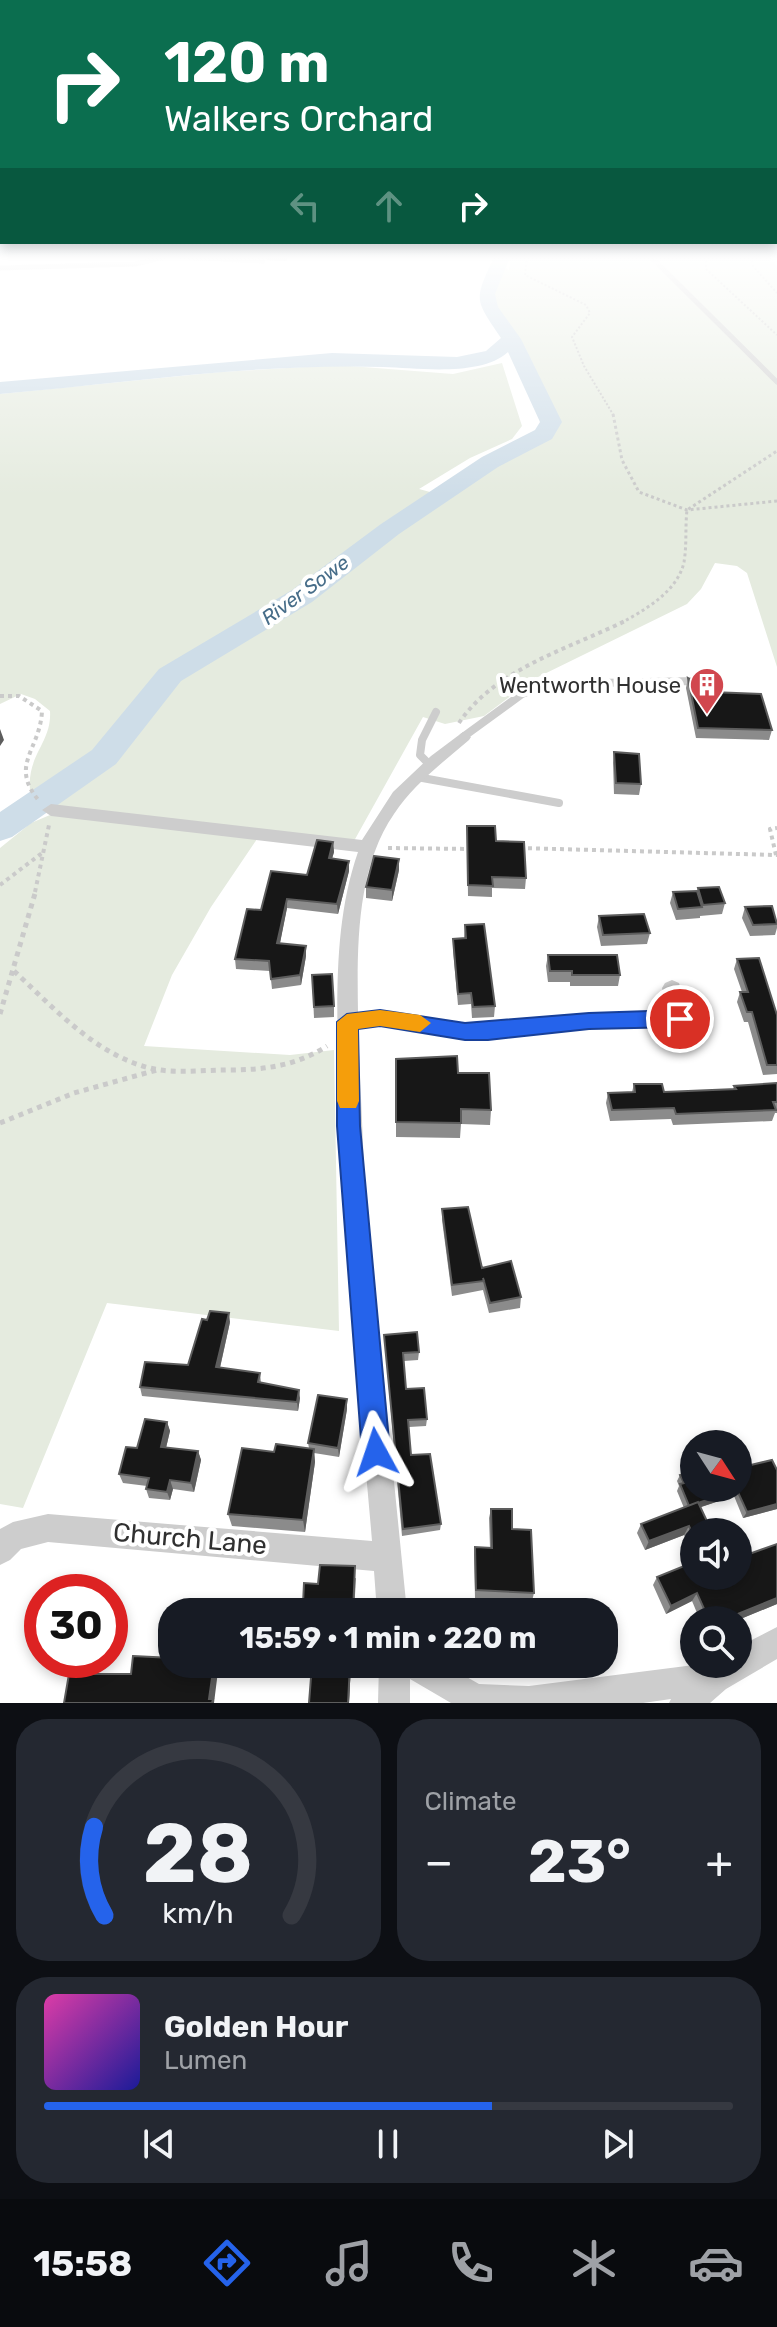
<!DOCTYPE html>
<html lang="en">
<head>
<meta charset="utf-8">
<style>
	:root { --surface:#171b24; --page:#242831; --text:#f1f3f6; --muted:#9ea1a6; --line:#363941; --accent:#2563eb }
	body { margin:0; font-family:Rubik,sans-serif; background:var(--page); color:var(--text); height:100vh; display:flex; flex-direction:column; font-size:30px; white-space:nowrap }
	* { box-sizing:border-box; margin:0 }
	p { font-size:26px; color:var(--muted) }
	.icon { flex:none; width:44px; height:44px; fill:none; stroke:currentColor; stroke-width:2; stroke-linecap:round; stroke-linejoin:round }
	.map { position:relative; height:1703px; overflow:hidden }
	.drawer { display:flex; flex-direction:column; gap:16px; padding:16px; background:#0d0f14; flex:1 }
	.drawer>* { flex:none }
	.top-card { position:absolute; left:0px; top:0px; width:778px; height:244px; box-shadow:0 4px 12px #0003; background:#0b6e4f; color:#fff; overflow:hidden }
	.needle { width:52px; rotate:126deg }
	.controls { position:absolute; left:680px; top:1430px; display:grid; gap:16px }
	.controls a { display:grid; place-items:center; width:72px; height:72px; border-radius:50%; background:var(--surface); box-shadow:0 4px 12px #0003; font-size:40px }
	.speed { position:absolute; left:24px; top:1574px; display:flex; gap:16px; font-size:40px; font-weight:700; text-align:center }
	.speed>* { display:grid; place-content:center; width:104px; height:104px; border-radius:50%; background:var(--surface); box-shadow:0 4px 12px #0003; line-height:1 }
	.speed .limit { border:12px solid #d22; background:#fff; color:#111 }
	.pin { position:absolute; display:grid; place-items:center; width:68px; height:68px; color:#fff; margin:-34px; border:4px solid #fff; border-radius:50%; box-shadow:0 2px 8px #0007 }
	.me { position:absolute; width:88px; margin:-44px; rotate:355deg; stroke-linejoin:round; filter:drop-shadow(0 0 6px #0008) }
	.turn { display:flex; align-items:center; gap:28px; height:168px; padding:0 32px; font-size:36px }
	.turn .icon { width:104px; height:104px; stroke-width:2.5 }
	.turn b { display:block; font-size:56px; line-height:68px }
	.lanes { display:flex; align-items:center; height:76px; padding:0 32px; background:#0003; justify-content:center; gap:40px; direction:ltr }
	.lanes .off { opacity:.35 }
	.big { font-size:60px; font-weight:700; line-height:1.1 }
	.drawer .card { flex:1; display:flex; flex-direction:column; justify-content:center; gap:12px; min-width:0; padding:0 28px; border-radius:32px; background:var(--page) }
	.drawer .dial { align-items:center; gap:0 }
	.dial svg { height:208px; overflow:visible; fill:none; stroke:var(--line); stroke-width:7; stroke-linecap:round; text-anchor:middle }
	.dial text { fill:var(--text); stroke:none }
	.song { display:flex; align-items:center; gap:24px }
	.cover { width:96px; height:96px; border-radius:12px; background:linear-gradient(135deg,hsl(320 70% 55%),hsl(240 70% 35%)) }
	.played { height:8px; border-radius:4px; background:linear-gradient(90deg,var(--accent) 65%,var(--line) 65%) }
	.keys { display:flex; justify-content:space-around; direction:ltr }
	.heat { display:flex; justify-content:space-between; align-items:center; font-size:44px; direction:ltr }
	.drawer .tiles { flex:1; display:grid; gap:16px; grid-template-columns:1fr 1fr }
	.card:last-child { grid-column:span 2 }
	.trip { position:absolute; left:158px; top:1598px; width:460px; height:80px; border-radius:32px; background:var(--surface); box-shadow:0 4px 12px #0003; font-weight:700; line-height:80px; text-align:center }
	.menu { display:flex; height:128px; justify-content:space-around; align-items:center; background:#090b0e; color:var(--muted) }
	.menu .icon { width:56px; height:56px }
	.menu .selected { color:var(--accent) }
	.menu b { font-size:36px; color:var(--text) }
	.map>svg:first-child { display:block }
	.green { fill:#e5ebdf }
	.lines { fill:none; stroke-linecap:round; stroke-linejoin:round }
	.river { fill:#cedde8; fill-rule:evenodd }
	.path-far3 { stroke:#cacaca; stroke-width:2; stroke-dasharray:2 2; stroke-linecap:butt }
	.path-far2 { stroke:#cacaca; stroke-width:3; stroke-dasharray:3 3; stroke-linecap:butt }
	.path-far1 { stroke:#cacaca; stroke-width:4; stroke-dasharray:4 4; stroke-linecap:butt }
	.path { stroke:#cacaca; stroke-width:5; stroke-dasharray:5 5; stroke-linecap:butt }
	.service-far1 { stroke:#cdcdcd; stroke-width:5 }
	.service { stroke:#cdcdcd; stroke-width:8 }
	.minor { fill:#cdcdcd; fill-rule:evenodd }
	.wall { fill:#8b8b8b }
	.shaded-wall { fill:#5d5d5d }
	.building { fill:#171717; stroke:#5d5d5d; stroke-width:2 }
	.route { fill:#2563eb; stroke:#184099; stroke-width:2 }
	.slow { fill:#f59e0b }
	.labels { text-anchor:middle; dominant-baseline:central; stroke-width:8; stroke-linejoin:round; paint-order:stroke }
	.far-water-label { font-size:20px; font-style:italic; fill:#476d89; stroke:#fff }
	.poi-label { font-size:22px; fill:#303030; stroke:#fff; text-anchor:end }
	.near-street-label { font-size:26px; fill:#303030; stroke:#fff }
</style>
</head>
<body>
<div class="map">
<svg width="777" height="1703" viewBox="0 0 777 1703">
	<rect width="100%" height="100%" fill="#fff"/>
	<!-- green -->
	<g class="green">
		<path d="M511,257h259l7,9v401l-30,-94 -10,-7 -22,-3 -14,26 -14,15 -155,76 -48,36 -39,8 -22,-7 -69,124 -306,-34 -18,-17c-3,-36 22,-47 20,-79l-15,-12 -14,-5 -21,10v-310l221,-22 116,-7 116,9 49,-11 20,63 -10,13 -42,19 -51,31 22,6 49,-33 54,-28 7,-12 -40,-83 -22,-32 -3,-13 13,-29 10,5z"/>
		<polygon points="50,815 257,839 211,907 172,975 144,1046 290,1055 334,1050 339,1331 107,1303 23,1508 0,1504 0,848 31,823"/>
	</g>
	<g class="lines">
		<!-- river -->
		<path class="river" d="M494,257h16l-15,37 3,13 23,32 41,83 -10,17 -54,28 -99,67 -87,68 -131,79 -65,83 -104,73 -12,4v-29l92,-62 67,-81 133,-79 89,-66 101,-67 53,-27 5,-8 -32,-70c-27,25 -90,16 -125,15 -127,-4 -256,16 -383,27v-12l332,-29 125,4 29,-6 15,-13c-27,-40 -27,-37 -7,-81z"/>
		<!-- path-far3 -->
		<g class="path-far3">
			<polyline points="527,257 525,275 586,305 590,313 572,337 584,366 614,416"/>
			<polyline points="706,257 706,269 777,335"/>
			<polyline points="751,257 753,266 777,293"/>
		</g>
		<!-- path-far2 -->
		<g class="path-far2">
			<polyline points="613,414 622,460 639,492 687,510 777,501"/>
			<path d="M621,623c24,-13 57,-32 63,-61 3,-17 1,-35 3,-52l90,-59"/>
		</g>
		<!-- path-far1 -->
		<g class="path-far1">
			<path d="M0,696h19l23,15c-2,40 -34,54 -2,91"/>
			<path d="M459,723c36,-54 109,-74 166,-102"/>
			<polyline points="388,848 471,849"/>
			<polyline points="520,848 776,855 770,829 777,828"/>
			<polyline points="0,885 42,853"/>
			<polyline points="35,892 49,825"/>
		</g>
		<!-- path -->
		<g class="path">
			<path d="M14,971c41,38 87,90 146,99 22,3 45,0 67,0 37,0 69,-4 100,-24"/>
			<polyline points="0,1014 36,890"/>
			<polyline points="0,1123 74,1093 157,1070"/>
		</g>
		<!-- service-far1 -->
		<g class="service-far1">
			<polyline points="180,257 263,261"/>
			<polyline points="651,257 777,382"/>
			<polyline points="0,268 135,264 165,257"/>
		</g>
		<!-- service -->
		<g class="service">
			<polyline points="463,737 522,694 547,684 696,681 710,684 720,694"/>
			<polyline points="430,765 420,755 422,740 436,712"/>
			<polyline points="417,777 559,803"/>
		</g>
		<!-- minor -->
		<g class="minor">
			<path d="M463,732l8,5 -2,3c-27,23 -56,45 -75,74 -38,55 -37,134 -36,199l22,-3 85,14h23l101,-11 79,-2 -6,-23 3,-5 7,-3 7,3 11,36 -3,6 -7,2 -91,2 -101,11h-23l-85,-14 -22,3 7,161 42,422h-30l-3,-41 -326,-29 -27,7 -11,11 -10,5v-36l13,-7 35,-8 324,27c-13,-158 -32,-315 -34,-473 -1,-71 -4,-147 20,-216l-307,-36 -9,-6 9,-6 311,36 31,-48 38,-36z"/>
			<polygon points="777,1627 777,1659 726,1689 710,1703 669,1703 671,1699 643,1703 451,1703 410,1679 410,1703 378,1703 379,1664 444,1664 479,1684 529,1686 702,1664 738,1664 738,1647"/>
		</g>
	</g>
	<!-- wall -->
	<g class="wall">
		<polygon points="265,257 289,257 286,261 268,260"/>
		<polygon points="688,678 772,730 769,740 696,738 686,688"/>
		<polygon points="614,752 641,784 639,795 614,794 613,763"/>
		<polygon points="467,826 496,841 526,878 525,889 492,888 492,897 468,896"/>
		<polygon points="333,842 334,852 332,859 349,861 349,871 338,914 287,908 280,943 306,956 301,985 272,989 270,971 236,969 235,959 261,910 307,875"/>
		<polygon points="399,870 392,901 366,898 366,887"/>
		<polygon points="698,888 725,903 722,914 700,916 700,918 676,920 670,903 673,892 697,891"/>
		<polygon points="745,907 777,920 777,928 775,935 750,936 742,918"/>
		<polygon points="599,916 650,933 647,944 601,946 597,927"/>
		<polygon points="465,925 495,1006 494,1017 472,1018 471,1004 458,1005 453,950 453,939 464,938"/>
		<polygon points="548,955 620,975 618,986 570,986 570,982 548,982 546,966"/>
		<polygon points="737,959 777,1015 777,1074 763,1075 748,1022 744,1022 737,1002 740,992 742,992 734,969"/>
		<polygon points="312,975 334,1006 334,1017 314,1018"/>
		<polygon points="396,1059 458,1073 491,1110 490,1125 461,1124 460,1138 396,1137"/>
		<polygon points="777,1083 777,1113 775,1113 772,1121 673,1125 671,1119 610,1121 606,1103 608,1093 632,1092 634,1084 664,1092 733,1089 734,1086"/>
		<polygon points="442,1209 482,1268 521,1297 520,1308 489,1313 483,1290 452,1296 442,1220"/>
		<polygon points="230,1322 220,1368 260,1373 261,1383 300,1398 298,1411 142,1396 140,1387 188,1365"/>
		<polygon points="384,1335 419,1352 418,1360 404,1361 406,1389 427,1419 426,1426 409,1427 411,1455 441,1524 440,1530 402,1536"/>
		<polygon points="347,1409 339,1457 314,1453 315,1462 305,1532 232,1526 228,1514 274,1452 309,1448 308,1443"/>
		<polygon points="167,1422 170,1431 166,1448 198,1451 201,1460 194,1492 173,1489 170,1500 149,1498 146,1489 147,1486 123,1483 119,1474"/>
		<polygon points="777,1470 777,1509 743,1518 734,1496 701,1507 694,1532 694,1556 684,1535 645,1550 637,1533 641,1524 684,1508 677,1491 679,1486 677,1481 680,1475 694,1488"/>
		<polygon points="491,1509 512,1529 534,1593 532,1601 475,1598 474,1555 475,1547 490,1548 489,1518"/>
		<polygon points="777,1544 777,1604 738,1620 700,1620 692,1601 666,1614 653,1585 657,1577 694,1576"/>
		<polygon points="356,1578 354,1612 304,1612 303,1604 318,1584"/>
		<polygon points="297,1664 351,1664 349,1703 309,1703 311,1675 299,1675"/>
	</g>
	<!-- shaded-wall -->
	<g class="shaded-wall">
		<polygon points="0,729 4,740 0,746"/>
		<polygon points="333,842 334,852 329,868 329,858"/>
		<polygon points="399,859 399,870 392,901 392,890"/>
		<polygon points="349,861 349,871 338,914 337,904"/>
		<polygon points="287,899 287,908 278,953 277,943"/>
		<polygon points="306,946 306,956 301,985 300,975"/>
		<polygon points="229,1313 230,1322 218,1376 216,1367"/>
		<polygon points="299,1390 300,1398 298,1411 297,1402"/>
		<polygon points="347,1399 347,1409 339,1457 338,1448"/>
		<polygon points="167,1422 170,1431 164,1456 161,1447"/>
		<polygon points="314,1449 315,1462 305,1532 303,1520"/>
		<polygon points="198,1451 201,1460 194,1492 191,1483"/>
		<polygon points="170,1480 173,1489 170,1500 167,1492"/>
		<polygon points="737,1490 734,1496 686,1512 689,1506"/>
		<polygon points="777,1504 777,1509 743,1518 747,1512"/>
		<polygon points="689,1526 684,1535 645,1550 649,1541"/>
		<polygon points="697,1593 692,1601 666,1614 671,1606"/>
		<polygon points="777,1598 777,1604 738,1620 723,1620"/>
		<polygon points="214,1664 215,1664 218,1671 214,1703 211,1703 209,1699"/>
		<polygon points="350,1664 351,1664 349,1703 348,1703"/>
	</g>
	<!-- building -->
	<g class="building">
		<polygon points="688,678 711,692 761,694 772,730 698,728"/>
		<polygon points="614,752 639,754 641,784 616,783"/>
		<polygon points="467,826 495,826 496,841 524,842 526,878 492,877 493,886 468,885"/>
		<polygon points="317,840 333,842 329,858 349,861 337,904 287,899 277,943 306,946 300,975 271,979 269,961 235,959 247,909 261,910 271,871 307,875"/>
		<polygon points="374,856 399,859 392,890 366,887"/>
		<polygon points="719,887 725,903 703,905 698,888"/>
		<polygon points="697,891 702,907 678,909 673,892"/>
		<polygon points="772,906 777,924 753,925 745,907"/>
		<polygon points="644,914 650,933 603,935 599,916"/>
		<polygon points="484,924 495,1006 473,1007 471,993 458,994 453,939 466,938 465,925"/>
		<polygon points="548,955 617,955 620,975 572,975 572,971 550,971"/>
		<polygon points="759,958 777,1015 777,1065 767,1065 752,1012 747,1012 740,992 748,992 737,959"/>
		<polygon points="332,974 334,1006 314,1007 312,975"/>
		<polygon points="457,1056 458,1073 489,1073 491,1110 461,1109 461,1123 396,1122 396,1059"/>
		<polygon points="777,1083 777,1102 773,1102 776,1110 676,1114 674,1108 612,1110 608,1093 635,1092 634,1084 662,1084 664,1092 736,1089 734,1086"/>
		<polygon points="468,1207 482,1268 511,1261 521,1297 490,1303 483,1278 484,1281 452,1285 442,1209"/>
		<polygon points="210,1311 229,1313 216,1367 260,1373 258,1382 299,1390 297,1402 140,1387 145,1362 188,1365 202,1319 207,1320"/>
		<polygon points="417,1332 419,1352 403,1353 406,1389 424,1388 427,1419 408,1420 411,1455 430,1454 441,1524 403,1529 384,1335"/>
		<polygon points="318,1395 347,1399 338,1448 308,1443"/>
		<polygon points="145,1419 167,1422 161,1447 198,1451 191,1483 170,1480 167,1492 146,1489 149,1478 119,1474 126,1447 137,1448"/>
		<polygon points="276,1444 314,1449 303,1520 228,1514 242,1448 274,1452"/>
		<polygon points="772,1460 777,1470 777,1504 747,1512 737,1490 689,1506 680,1484 684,1483 680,1475 694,1470 694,1488 738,1488 738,1468"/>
		<polygon points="698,1502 712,1532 694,1532 694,1537 689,1526 649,1541 641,1524"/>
		<polygon points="491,1509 512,1509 512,1529 531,1530 534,1593 476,1590 475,1547 492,1548"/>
		<polygon points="777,1544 777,1598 723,1620 709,1620 697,1593 671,1606 657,1577 694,1562 694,1576 738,1576 738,1558"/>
		<polygon points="320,1565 355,1566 353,1612 316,1612 317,1605 303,1604 304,1583 318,1584"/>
		<polygon points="133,1656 172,1658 172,1664 214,1664 209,1699 213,1699 212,1703 64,1703 69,1674 131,1674"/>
		<polygon points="297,1664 350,1664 348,1703 309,1703 312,1665"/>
	</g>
	<!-- sky -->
	<linearGradient id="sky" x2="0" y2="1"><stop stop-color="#9dc4e8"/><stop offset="0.52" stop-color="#fff"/><stop offset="1" stop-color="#fff" stop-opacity="0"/></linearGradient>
	<rect width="777" height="496" fill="url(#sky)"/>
	<!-- route -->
	<polygon class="route" points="380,1010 465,1023 589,1013 680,1010 690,1019 680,1027 589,1029 488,1040 465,1040 380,1026 358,1029 360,1126 390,1452 386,1462 376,1466 366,1462 362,1452 337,1126 337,1022 347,1014"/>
	<!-- slow -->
	<polygon class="slow" points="380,1010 420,1015 431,1023 420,1032 380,1026 358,1029 359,1101 356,1108 340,1108 337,1101 337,1022 347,1014"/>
	<!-- icons -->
	<defs>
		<symbol id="building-pin" viewBox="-11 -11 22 30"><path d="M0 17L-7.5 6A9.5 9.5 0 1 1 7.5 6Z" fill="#d1474e" stroke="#fff"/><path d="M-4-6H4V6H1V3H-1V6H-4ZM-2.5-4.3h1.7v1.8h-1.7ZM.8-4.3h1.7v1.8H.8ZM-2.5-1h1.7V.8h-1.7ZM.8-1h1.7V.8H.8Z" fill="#fff"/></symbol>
	</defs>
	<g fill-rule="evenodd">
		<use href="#building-pin" x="687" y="665" width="40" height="54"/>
	</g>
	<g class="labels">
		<!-- far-water labels -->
		<g class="far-water-label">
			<text transform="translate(305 590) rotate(-36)">River Sowe</text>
		</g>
		<!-- poi labels -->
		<g class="poi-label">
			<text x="681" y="685">Wentworth House</text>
		</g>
		<!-- near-street labels -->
		<g class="near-street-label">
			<text transform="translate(190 1539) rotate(5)">Church Lane</text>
		</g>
	</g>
</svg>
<div class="controls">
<a><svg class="needle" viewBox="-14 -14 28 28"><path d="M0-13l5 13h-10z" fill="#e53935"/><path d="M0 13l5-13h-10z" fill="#9ea1a6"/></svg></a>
<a><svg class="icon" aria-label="sound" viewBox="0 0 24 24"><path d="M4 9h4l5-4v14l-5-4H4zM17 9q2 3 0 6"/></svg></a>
<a><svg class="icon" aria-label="search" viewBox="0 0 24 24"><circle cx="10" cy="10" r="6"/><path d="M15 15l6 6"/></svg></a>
</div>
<div class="speed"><div class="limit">30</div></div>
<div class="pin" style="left:680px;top:1019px;background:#d93025"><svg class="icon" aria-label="arrive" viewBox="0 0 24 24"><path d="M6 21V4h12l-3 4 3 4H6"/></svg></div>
<svg class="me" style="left:376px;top:1452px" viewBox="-20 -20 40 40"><path d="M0-17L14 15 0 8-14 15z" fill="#2563eb" stroke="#fff" stroke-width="4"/></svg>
<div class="trip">15:59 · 1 min · 220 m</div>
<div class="top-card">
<div class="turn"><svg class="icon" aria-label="right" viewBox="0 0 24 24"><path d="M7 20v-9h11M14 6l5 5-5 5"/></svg><div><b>120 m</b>Walkers Orchard</div></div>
<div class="lanes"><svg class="icon off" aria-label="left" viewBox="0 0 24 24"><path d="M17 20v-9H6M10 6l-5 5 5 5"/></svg><svg class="icon off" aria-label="ahead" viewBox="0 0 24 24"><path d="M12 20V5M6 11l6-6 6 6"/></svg><svg class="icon" aria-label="right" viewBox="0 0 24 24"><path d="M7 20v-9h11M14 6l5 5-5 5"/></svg></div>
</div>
</div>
<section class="drawer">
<div class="tiles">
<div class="card dial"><svg viewBox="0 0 100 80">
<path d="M14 69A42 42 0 1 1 86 69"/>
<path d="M14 69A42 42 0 0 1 10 35" stroke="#2563eb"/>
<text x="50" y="56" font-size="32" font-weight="700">28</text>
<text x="50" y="72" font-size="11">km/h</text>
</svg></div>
<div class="card"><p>Climate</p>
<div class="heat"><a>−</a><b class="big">23°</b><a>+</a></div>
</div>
<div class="card">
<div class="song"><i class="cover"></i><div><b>Golden Hour</b><p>Lumen</p></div></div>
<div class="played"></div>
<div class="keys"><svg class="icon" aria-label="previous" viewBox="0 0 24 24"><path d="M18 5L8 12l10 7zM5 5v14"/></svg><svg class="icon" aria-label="pause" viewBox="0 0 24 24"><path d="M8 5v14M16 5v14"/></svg><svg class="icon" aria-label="next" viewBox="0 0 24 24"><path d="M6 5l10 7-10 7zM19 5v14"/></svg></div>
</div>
</div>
</section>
<nav class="menu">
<b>15:58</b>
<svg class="icon selected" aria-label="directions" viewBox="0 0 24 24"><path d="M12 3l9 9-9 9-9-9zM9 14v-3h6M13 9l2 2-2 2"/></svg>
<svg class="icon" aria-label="music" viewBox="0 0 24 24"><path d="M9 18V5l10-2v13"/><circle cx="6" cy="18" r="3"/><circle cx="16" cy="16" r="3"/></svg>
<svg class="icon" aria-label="phone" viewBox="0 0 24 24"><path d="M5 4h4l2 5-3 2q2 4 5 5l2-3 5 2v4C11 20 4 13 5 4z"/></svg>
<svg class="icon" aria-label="climate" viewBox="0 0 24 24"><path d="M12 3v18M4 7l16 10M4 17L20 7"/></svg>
<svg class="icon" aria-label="car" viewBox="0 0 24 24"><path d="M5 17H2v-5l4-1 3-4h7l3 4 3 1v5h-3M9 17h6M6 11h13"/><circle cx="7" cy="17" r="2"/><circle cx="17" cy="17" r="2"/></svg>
</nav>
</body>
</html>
